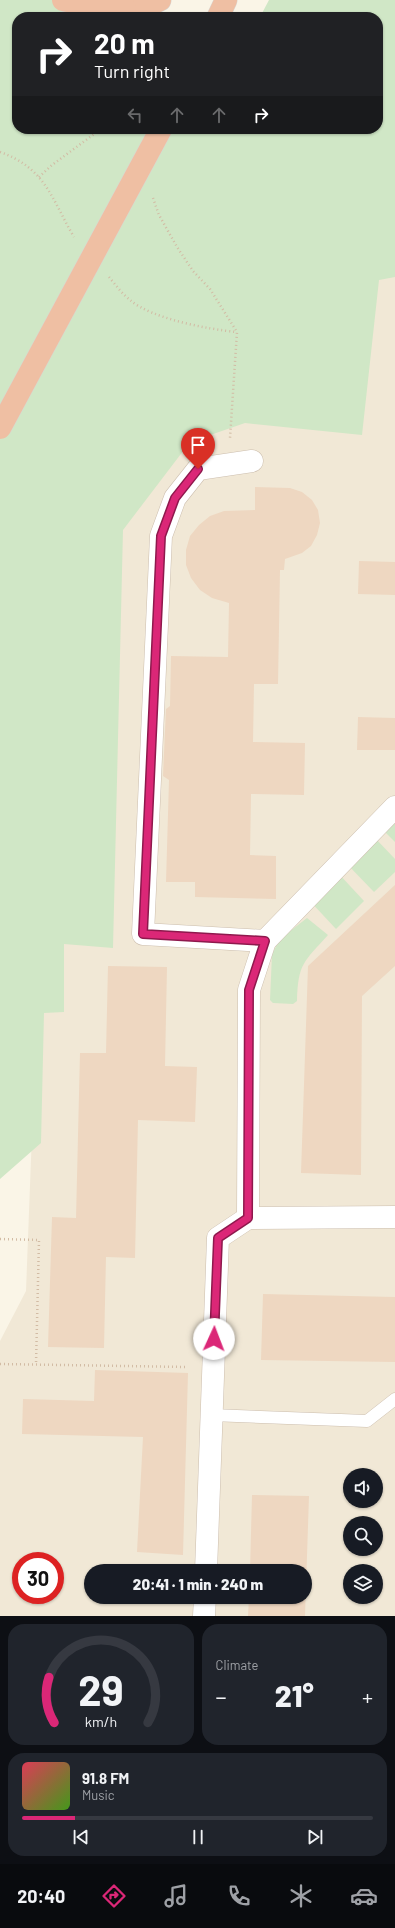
<!DOCTYPE html>
<html lang="en">
<head>
<meta charset="utf-8">
<style>
	:root { --surface:#171b24; --page:#20242c; --text:#f1f3f6; --muted:#9ea1a6; --line:#363941; --accent:#db2777 }
	body { margin:0; font-family:Barlow,sans-serif; background:var(--page); color:var(--text); height:100vh; display:flex; flex-direction:column; font-size:15px; white-space:nowrap }
	* { box-sizing:border-box; margin:0 }
	p { font-size:13px; color:var(--muted) }
	.icon { flex:none; width:22px; height:22px; fill:none; stroke:currentColor; stroke-width:2; stroke-linecap:round; stroke-linejoin:round }
	.map { position:relative; height:1616px; overflow:hidden }
	.panel { display:flex; flex-direction:column; gap:8px; padding:8px; background:#0d0f14; flex:1 }
	.panel>* { flex:none }
	.banner { position:absolute; left:12px; top:12px; width:371px; height:122px; border-radius:16px; box-shadow:0 1px 3px #0004; background:#202124; color:#fff; overflow:hidden }
	.controls { position:absolute; left:343px; top:1468px; display:grid; gap:8px }
	.controls a { display:grid; place-items:center; width:40px; height:40px; border-radius:50%; background:var(--surface); box-shadow:0 1px 3px #0004; font-size:20px }
	.speed { position:absolute; left:12px; top:1552px; display:flex; gap:8px; font-size:20px; font-weight:700; text-align:center }
	.speed>* { display:grid; place-content:center; width:52px; height:52px; border-radius:50%; background:var(--surface); box-shadow:0 1px 3px #0004; line-height:1 }
	.speed .limit { border:6px solid #d22; background:#fff; color:#111 }
	.pin { position:absolute; display:grid; place-items:center; width:34px; height:34px; color:#fff; margin:-41px -17px; border-radius:50% 50% 50% 0; rotate:-45deg; box-shadow:0 0 4px #0007 }
	.pin .icon { rotate:45deg }
	.me { position:absolute; width:44px; margin:-22px; rotate:2deg; stroke-linejoin:round; filter:drop-shadow(0 0 3px #0008) }
	.turn { display:flex; align-items:center; gap:14px; height:84px; padding:0 16px; font-size:18px }
	.turn .icon { width:52px; height:52px; stroke-width:2.5 }
	.turn b { display:block; font-size:28px; line-height:34px }
	.lanes { display:flex; align-items:center; height:38px; padding:0 16px; background:#0003; justify-content:center; gap:20px; direction:ltr }
	.lanes .off { opacity:.35 }
	.big { font-size:30px; font-weight:800; line-height:1.1 }
	.panel .widget { flex:1; display:flex; flex-direction:column; justify-content:center; gap:6px; min-width:0; padding:0 14px; border-radius:16px; background:var(--page) }
	.panel .dial { align-items:center; gap:0 }
	.dial svg { height:104px; overflow:visible; fill:none; stroke:var(--line); stroke-width:7; stroke-linecap:round; text-anchor:middle }
	.dial text { fill:var(--text); stroke:none }
	.song { display:flex; align-items:center; gap:12px }
	.cover { width:48px; height:48px; border-radius:6px; background:linear-gradient(135deg,hsl(350 70% 55%),hsl(100 70% 35%)) }
	.played { height:4px; border-radius:2px; background:linear-gradient(90deg,var(--accent) 15%,var(--line) 15%) }
	.keys { display:flex; justify-content:space-around; direction:ltr }
	.heat { display:flex; justify-content:space-between; align-items:center; font-size:22px; direction:ltr }
	.panel .tiles { flex:1; display:grid; gap:8px; grid-template-columns:1fr 1fr }
	.widget:last-child { grid-column:span 2 }
	.trip { position:absolute; left:84px; top:1564px; width:228px; height:40px; border-radius:20px; background:var(--surface); box-shadow:0 1px 3px #0004; font-weight:800; line-height:40px; text-align:center }
	.tab-bar { display:flex; height:64px; justify-content:space-around; align-items:center; background:#090b0e; color:var(--muted) }
	.tab-bar .icon { width:28px; height:28px }
	.tab-bar .selected { color:var(--accent) }
	.tab-bar b { font-size:18px; color:var(--text) }
	.map>svg:first-child { display:block }
	.residential { fill:#f1e8d6; fill-rule:evenodd }
	.green { fill:#d0e7c6 }
	.building { fill:#eed7c1 }
	.lines { fill:none; stroke-linecap:round; stroke-linejoin:round }
	.lane-casing { stroke:#ccbeae; stroke-width:13 }
	.street-casing { stroke:#ccbeae; stroke-width:23 }
	.highway-casing { stroke:#dad5d1; stroke-width:23 }
	.path { stroke:#d2bba4; stroke-width:2.5; stroke-dasharray:1 3; stroke-linecap:butt }
	.lane { stroke:#fff; stroke-width:12 }
	.street { stroke:#fff; stroke-width:22 }
	.highway { stroke:#efbfa3; stroke-width:22 }
	.highway-bridge-casing { stroke:#dad5d1; stroke-width:23; stroke-linecap:butt }
	.highway-bridge { stroke:#efbfa3; stroke-width:22 }
	.route-casing { stroke:#8e194d; stroke-width:10 }
	.route { stroke:#db2777; stroke-width:7 }
</style>
</head>
<body>
<div class="map">
<svg width="395" height="1616" viewBox="0 0 395 1616">
	<rect width="100%" height="100%" fill="#faf5e7"/>
	<!-- residential -->
	<path class="residential" d="M395,0v1616h-395v-275l26,-50 27,-711 325,-451v-112zM350,1475h26v26h-26zM350,1523h26v26h-26zM21,1561h34v34h-34zM91,1571h214v26h-214zM350,1571h26v26h-26z"/>
	<!-- green -->
	<g class="green">
		<polygon points="0,0 150,0 159,17 17,17 17,129 378,129 378,17 260,17 269,0 395,0 395,277 379,280 362,435 245,423 190,442 123,530 113,948 64,944 64,1012 44,1013 41,1143 0,1179"/>
		<polygon points="395,819 395,842 383,830"/>
		<polygon points="375,838 395,859 395,872 374,892 347,864"/>
		<polygon points="338,873 364,901 336,929 309,900"/>
		<path d="M307,918l21,17c-24,27 -30,28 -31,66l-4,3 -20,-1 -3,-3 2,-46 8,-15z"/>
	</g>
	<!-- building -->
	<g class="building">
		<polygon points="255,487 290,488 302,492 312,500 318,510 320,523 317,535 311,546 302,553 285,559 284,570 280,570 278,684 254,684 253,742 305,743 304,795 251,794 250,855 276,856 276,899 195,897 195,882 166,882 169,780 163,776 166,709 170,706 171,656 228,657 229,603 212,598 200,590 191,578 186,565 186,550 190,536 199,525 210,516 224,511 255,510"/>
		<polygon points="359,561 395,562 395,595 358,594"/>
		<polygon points="358,717 395,718 395,750 357,750"/>
		<polygon points="395,885 395,966 362,996 361,1175 301,1173 308,966"/>
		<polygon points="108,966 167,967 165,1066 197,1067 195,1122 138,1120 135,1258 106,1257 104,1348 48,1347 52,1217 76,1218 80,1053 106,1053"/>
		<polygon points="263,1294 395,1297 395,1362 261,1360"/>
		<polygon points="95,1370 188,1373 183,1555 137,1552 143,1437 22,1434 23,1399 94,1401"/>
		<polygon points="252,1495 309,1496 305,1616 248,1616 249,1597 305,1597 305,1571 250,1571"/>
	</g>
	<g class="lines">
		<defs>
			<polyline id="lane" points="211,1415 367,1421 395,1399"/>
			<g id="street">
				<polyline points="252,461 198,469 175,498 161,536 143,934 265,941"/>
				<polyline points="248,1218 249,990 265,941 395,807"/>
				<polyline points="206,1571 218,1238 248,1218 395,1217"/>
				<polyline points="204,1616 205,1597"/>
			</g>
			<g id="highway">
				<polyline points="125,8 152,4 160,0"/>
				<polyline points="218,17 226,0"/>
			</g>
		</defs>
		<!-- lane casing -->
		<use href="#lane" class="lane-casing"/>
		<!-- street casing -->
		<use href="#street" class="street-casing"/>
		<!-- highway casing -->
		<use href="#highway" class="highway-casing"/>
		<!-- path -->
		<g class="path">
			<path d="M0,152c46,16 52,48 74,85"/>
			<polyline points="39,177 52,165 101,129"/>
			<polyline points="153,198 159,215 177,247 193,271 210,289 237,332 230,438"/>
			<path d="M109,277c7,8 13,17 21,23 22,19 78,29 106,32"/>
			<polyline points="0,1239 39,1240 36,1364"/>
			<polyline points="0,1364 187,1367"/>
		</g>
		<!-- lane -->
		<use href="#lane" class="lane"/>
		<!-- street -->
		<use href="#street" class="street"/>
		<!-- highway -->
		<use href="#highway" class="highway"/>
		<defs>
			<g id="highway-bridge">
				<polyline points="63,0 95,7 125,8"/>
				<polyline points="0,428 161,129"/>
			</g>
		</defs>
		<!-- highway-bridge casing -->
		<use href="#highway-bridge" class="highway-bridge-casing"/>
		<!-- highway-bridge -->
		<use href="#highway-bridge" class="highway-bridge"/>
	</g>
	<g class="lines">
		<defs>
			<polyline id="route" points="198,469 175,498 161,536 143,934 265,941 249,990 248,1218 218,1238 214,1339"/>
		</defs>
		<!-- route casing -->
		<use href="#route" class="route-casing"/>
		<!-- route -->
		<use href="#route" class="route"/>
	</g>
</svg>
<div class="controls">
<a><svg class="icon" aria-label="sound" viewBox="0 0 24 24"><path d="M4 9h4l5-4v14l-5-4H4zM17 9q2 3 0 6"/></svg></a>
<a><svg class="icon" aria-label="search" viewBox="0 0 24 24"><circle cx="10" cy="10" r="6"/><path d="M15 15l6 6"/></svg></a>
<a><svg class="icon" aria-label="layers" viewBox="0 0 24 24"><path d="M12 4l9 5-9 5-9-5zM3 14l9 5 9-5"/></svg></a>
</div>
<div class="speed"><div class="limit">30</div></div>
<div class="pin" style="left:198px;top:469px;background:#d93025"><svg class="icon" aria-label="arrive" viewBox="0 0 24 24"><path d="M6 21V4h12l-3 4 3 4H6"/></svg></div>
<svg class="me" style="left:214px;top:1339px" viewBox="-20 -20 40 40"><circle r="19" fill="#fff"/><path d="M0-13L10 11 0 6-10 11z" fill="#db2777"/></svg>
<div class="trip">20:41 · 1 min · 240 m</div>
<div class="banner">
<div class="turn"><svg class="icon" aria-label="right" viewBox="0 0 24 24"><path d="M7 20v-9h11M14 6l5 5-5 5"/></svg><div><b>20 m</b>Turn right</div></div>
<div class="lanes"><svg class="icon off" aria-label="left" viewBox="0 0 24 24"><path d="M17 20v-9H6M10 6l-5 5 5 5"/></svg><svg class="icon off" aria-label="ahead" viewBox="0 0 24 24"><path d="M12 20V5M6 11l6-6 6 6"/></svg><svg class="icon off" aria-label="ahead" viewBox="0 0 24 24"><path d="M12 20V5M6 11l6-6 6 6"/></svg><svg class="icon" aria-label="right" viewBox="0 0 24 24"><path d="M7 20v-9h11M14 6l5 5-5 5"/></svg></div>
</div>
</div>
<section class="panel">
<div class="tiles">
<div class="widget dial"><svg viewBox="0 0 100 80">
<path d="M14 69A42 42 0 1 1 86 69"/>
<path d="M14 69A42 42 0 0 1 10 34" stroke="#db2777"/>
<text x="50" y="56" font-size="32" font-weight="700">29</text>
<text x="50" y="72" font-size="11">km/h</text>
</svg></div>
<div class="widget"><p>Climate</p>
<div class="heat"><a>−</a><b class="big">21°</b><a>+</a></div>
</div>
<div class="widget">
<div class="song"><i class="cover"></i><div><b>91.8 FM</b><p>Music</p></div></div>
<div class="played"></div>
<div class="keys"><svg class="icon" aria-label="previous" viewBox="0 0 24 24"><path d="M18 5L8 12l10 7zM5 5v14"/></svg><svg class="icon" aria-label="pause" viewBox="0 0 24 24"><path d="M8 5v14M16 5v14"/></svg><svg class="icon" aria-label="next" viewBox="0 0 24 24"><path d="M6 5l10 7-10 7zM19 5v14"/></svg></div>
</div>
</div>
</section>
<nav class="tab-bar">
<b>20:40</b>
<svg class="icon selected" aria-label="directions" viewBox="0 0 24 24"><path d="M12 3l9 9-9 9-9-9zM9 14v-3h6M13 9l2 2-2 2"/></svg>
<svg class="icon" aria-label="music" viewBox="0 0 24 24"><path d="M9 18V5l10-2v13"/><circle cx="6" cy="18" r="3"/><circle cx="16" cy="16" r="3"/></svg>
<svg class="icon" aria-label="phone" viewBox="0 0 24 24"><path d="M5 4h4l2 5-3 2q2 4 5 5l2-3 5 2v4C11 20 4 13 5 4z"/></svg>
<svg class="icon" aria-label="climate" viewBox="0 0 24 24"><path d="M12 3v18M4 7l16 10M4 17L20 7"/></svg>
<svg class="icon" aria-label="car" viewBox="0 0 24 24"><path d="M5 17H2v-5l4-1 3-4h7l3 4 3 1v5h-3M9 17h6M6 11h13"/><circle cx="7" cy="17" r="2"/><circle cx="17" cy="17" r="2"/></svg>
</nav>
</body>
</html>
